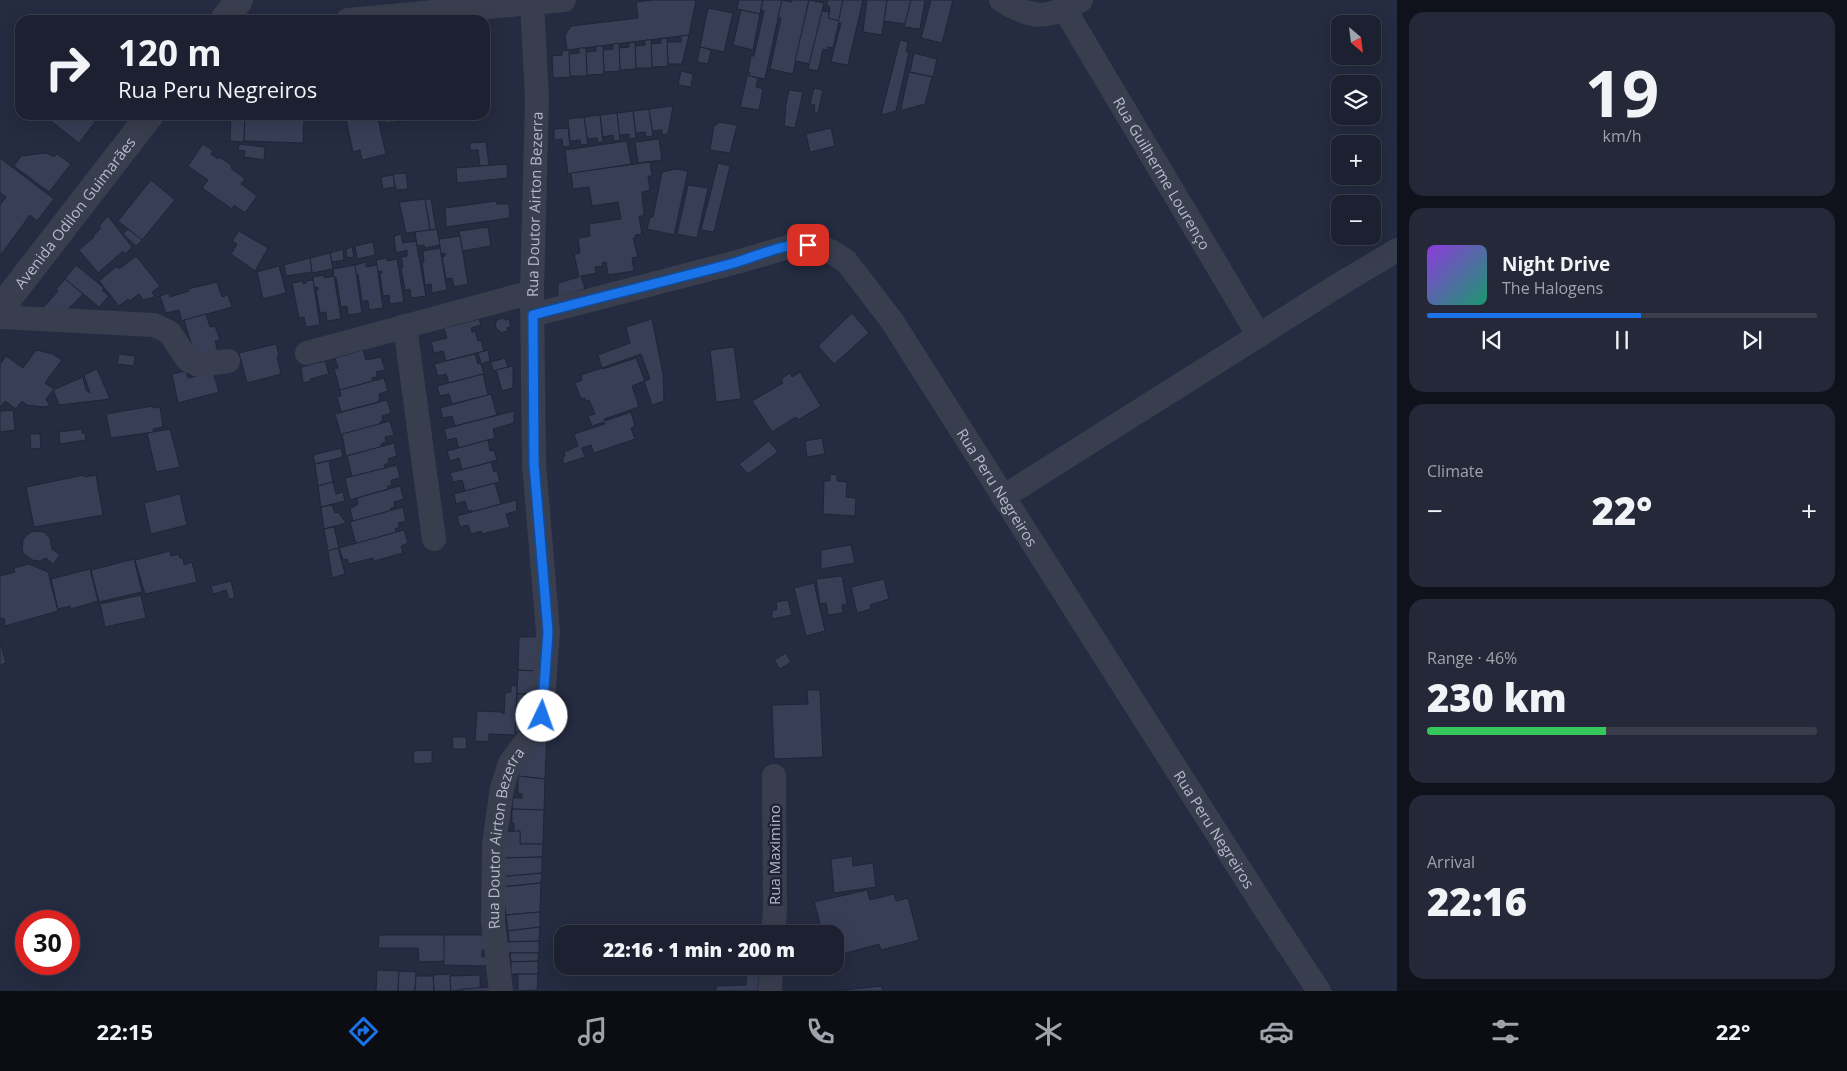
<!DOCTYPE html>
<html lang="en">
<head>
<meta charset="utf-8">
<style>
	:root { --surface:#1c2030; --page:#252838; --text:#f1f3f6; --muted:#a0a3ab; --line:#3a3e4c; --accent:#1a73e8 }
	body { margin:0; font-family:"Open Sans",sans-serif; background:var(--page); color:var(--text); height:100vh; display:flex; flex-direction:column; font-size:19px; white-space:nowrap }
	* { box-sizing:border-box; margin:0 }
	p { font-size:16px; color:var(--muted) }
	.icon { flex:none; width:28px; height:28px; fill:none; stroke:currentColor; stroke-width:2; stroke-linecap:round; stroke-linejoin:round }
	.map { position:relative; flex:1; overflow:hidden }
	.sheet { display:flex; flex-direction:column; gap:12px; padding:12px; background:#0f121a; width:450px }
	.sheet>* { flex:none }
	.banner { position:absolute; left:15px; top:15px; width:475px; height:105px; border-radius:15px; box-shadow:0 5px 20px #0002,0 0 0 1px var(--line); background:#1c2030; color:var(--text); overflow:hidden }
	.needle { width:32px; rotate:152deg }
	.buttons { position:absolute; left:1331px; top:15px; display:grid; gap:10px }
	.buttons a { display:grid; place-items:center; width:50px; height:50px; border-radius:10px; background:var(--surface); box-shadow:0 5px 20px #0002,0 0 0 1px var(--line); font-size:25px }
	.speed { position:absolute; left:15px; top:910px; display:flex; gap:10px; font-size:25px; font-weight:700; text-align:center }
	.speed>* { display:grid; place-content:center; width:65px; height:65px; border-radius:50%; background:var(--surface); box-shadow:0 5px 20px #0002,0 0 0 1px var(--line); line-height:1 }
	.speed .limit { border:8px solid #d22; background:#fff; color:#111 }
	.pin { position:absolute; display:grid; place-items:center; width:42px; height:42px; color:#fff; margin:-21px; border-radius:10px; box-shadow:0 2px 8px #0006 }
	.me { position:absolute; width:55px; margin:-28px; rotate:3deg; stroke-linejoin:round; filter:drop-shadow(0 0 4px #0008) }
	.turn { display:flex; align-items:center; gap:18px; height:105px; padding:0 20px; font-size:22px }
	.turn .icon { width:65px; height:65px; stroke-width:2.5 }
	.turn b { display:block; font-size:35px; line-height:42px }
	.big { font-size:38px; font-weight:800; line-height:1.1 }
	.sheet .widget { flex:1; display:flex; flex-direction:column; justify-content:center; gap:8px; min-width:0; padding:0 18px; border-radius:15px; background:var(--page) }
	.sheet .dial { align-items:center; gap:0 }
	.dial b { font-size:65px; line-height:1 }
	.song { display:flex; align-items:center; gap:15px }
	.cover { width:60px; height:60px; border-radius:8px; background:linear-gradient(135deg,hsl(270 70% 55%),hsl(160 70% 35%)) }
	.played { height:5px; border-radius:2px; background:linear-gradient(90deg,var(--accent) 55%,var(--line) 55%) }
	.keys { display:flex; justify-content:space-around; direction:ltr }
	.heat { display:flex; justify-content:space-between; align-items:center; font-size:28px; direction:ltr }
	.charge { height:8px; border-radius:4px; background:linear-gradient(90deg,#34c759 46%,var(--line) 0) }
	.trip { position:absolute; left:554px; top:925px; width:290px; height:50px; border-radius:15px; background:var(--surface); box-shadow:0 5px 20px #0002,0 0 0 1px var(--line); font-weight:800; line-height:50px; text-align:center }
	.dock { display:flex; height:80px; justify-content:space-around; align-items:center; background:#0b0d13; color:var(--muted) }
	.dock .icon { width:35px; height:35px }
	.dock .selected { color:var(--accent) }
	.dock b { font-size:22px; color:var(--text) }
	main { display:flex; flex:1; min-height:0 }
	.map>svg:first-child { display:block }
	.building { fill:#373e56; stroke:#202536; fill-rule:evenodd }
	.lines { fill:none; stroke-linecap:round; stroke-linejoin:round }
	.minor { stroke:#393e4f; stroke-width:24 }
	.tertiary { stroke:#393e4f; stroke-width:28 }
	.route-casing { stroke:#114b97; stroke-width:12 }
	.route { stroke:#1a73e8; stroke-width:9 }
	.labels { text-anchor:middle; dominant-baseline:central; stroke-width:5; stroke-linejoin:round; paint-order:stroke }
	.street-label { font-size:15px; fill:#b5b9ca; stroke:#1e2334 }
</style>
</head>
<body>
<main>
<div class="map">
<svg width="1397" height="991" viewBox="0 0 1397 991">
	<rect width="100%" height="100%" fill="#252b40"/>
	<!-- building -->
	<g class="building">
		<polygon points="653,0 696,0 689,35 567,50 565,35 571,26 638,18 636,2"/>
		<polygon points="739,0 763,0 760,14 737,9"/>
		<polygon points="763,0 782,0 765,79 749,76 750,73 748,73 751,56 754,56 764,11 761,10"/>
		<polygon points="782,0 792,2 792,0 809,0 793,74 770,69 781,18 778,17"/>
		<polygon points="809,0 824,3 810,64 795,61"/>
		<polygon points="828,0 843,0 839,21 828,18 830,10 829,6 826,5"/>
		<polygon points="843,0 863,0 848,65 831,62 841,23 838,23"/>
		<polygon points="867,0 887,0 882,35 863,32"/>
		<polygon points="887,0 911,0 905,24 884,21"/>
		<polygon points="911,0 925,0 920,29 904,27"/>
		<polygon points="931,0 953,0 942,43 921,38"/>
		<polygon points="708,8 733,13 724,52 700,47"/>
		<polygon points="741,10 760,14 753,50 733,45"/>
		<polygon points="822,11 829,12 828,18 839,21 833,48 828,47 827,50 823,49 818,71 808,69"/>
		<polygon points="689,35 682,64 668,64 667,42 681,42 681,36"/>
		<polygon points="667,38 668,66 652,67 651,44 661,43 661,39"/>
		<polygon points="646,40 651,40 652,68 636,68 635,46 645,45 645,41"/>
		<polygon points="900,40 908,42 906,52 909,52 896,111 881,115"/>
		<polygon points="635,42 636,69 620,70 619,48 629,47 629,43"/>
		<polygon points="619,43 620,71 604,72 603,50 613,49 613,44"/>
		<polygon points="596,46 603,46 604,74 587,75 586,52 596,51"/>
		<polygon points="700,47 711,50 708,64 697,62"/>
		<polygon points="579,48 586,48 587,76 570,76 569,54 579,53"/>
		<polygon points="569,50 570,77 553,78 552,56 562,55 562,51"/>
		<polygon points="914,53 937,59 933,77 910,72"/>
		<polygon points="681,71 693,74 691,87 678,85"/>
		<polygon points="909,72 932,77 925,104 903,110 901,108"/>
		<polygon points="748,73 750,73 749,76 758,78 756,87 763,89 759,110 740,107"/>
		<polygon points="814,88 823,90 818,113 814,112 815,105 810,104"/>
		<polygon points="789,90 803,92 795,128 784,126 786,109 785,109"/>
		<polygon points="673,106 668,134 662,135 662,130 652,131 649,109"/>
		<polygon points="649,109 653,136 646,137 645,132 636,133 633,111"/>
		<polygon points="633,111 636,138 629,139 629,134 619,135 617,113"/>
		<polygon points="617,113 620,140 614,141 613,135 603,137 600,115"/>
		<polygon points="55,115 86,115 95,122 79,143 51,121"/>
		<polygon points="231,115 245,115 244,142 230,141"/>
		<polygon points="245,115 304,115 303,143 244,141"/>
		<polygon points="364,115 377,115 386,154 362,160 360,150 353,152 346,119"/>
		<polygon points="404,115 404,121 385,123 385,117"/>
		<polygon points="600,115 603,142 598,143 597,138 587,139 584,117"/>
		<polygon points="584,117 588,144 581,145 580,140 570,141 568,119"/>
		<polygon points="718,122 737,125 730,153 710,150 714,125 717,125"/>
		<polygon points="568,128 570,146 563,147 562,139 554,140 554,129"/>
		<polygon points="831,128 835,146 810,152 806,134"/>
		<polygon points="659,139 662,160 638,163 635,142"/>
		<polygon points="627,141 631,164 568,174 565,150"/>
		<polygon points="486,142 489,165 480,166 478,150 470,150 470,143"/>
		<polygon points="203,144 213,151 211,154 218,159 220,157 232,166 231,168 245,179 241,184 257,196 245,213 234,205 232,209 202,188 208,180 188,166"/>
		<polygon points="239,144 265,147 264,160 244,157 245,151 238,150"/>
		<polygon points="46,153 54,157 57,154 71,164 49,192 14,166 21,156"/>
		<polygon points="0,158 54,199 37,221 30,215 0,256 0,205 6,197 0,193"/>
		<polygon points="650,162 652,176 648,176 650,190 642,192 644,216 639,216 642,234 635,235 636,238 633,238 638,257 632,258 634,271 608,275 606,262 602,263 603,266 595,267 596,273 581,276 585,289 558,297 558,283 579,277 574,254 580,253 578,238 590,236 589,224 621,219 618,202 592,206 589,187 573,189 571,173"/>
		<polygon points="718,163 730,166 714,232 701,230"/>
		<polygon points="507,164 508,178 457,183 456,168"/>
		<polygon points="676,169 688,171 674,235 647,229 650,217 653,217 662,172"/>
		<polygon points="406,173 408,189 396,190 393,174"/>
		<polygon points="393,175 395,187 383,189 381,177"/>
		<polygon points="151,180 175,200 142,240 118,221"/>
		<polygon points="688,185 708,188 697,238 677,234"/>
		<polygon points="425,199 431,199 436,229 430,230"/>
		<polygon points="425,199 430,230 406,233 399,202"/>
		<polygon points="496,201 497,204 509,204 510,218 446,227 445,208"/>
		<polygon points="108,216 132,247 125,254 123,251 98,273 79,250 94,237 93,236 101,228 99,226"/>
		<polygon points="488,227 491,246 462,251 459,231"/>
		<polygon points="128,229 142,240 136,246 123,234"/>
		<polygon points="437,229 440,245 425,248 424,245 417,246 415,232"/>
		<polygon points="239,231 268,248 255,271 231,254 237,244 232,241"/>
		<polygon points="401,234 403,243 416,241 426,296 411,298 410,289 405,290 401,268 403,267 401,257 407,256 407,250 396,253 394,236"/>
		<polygon points="460,236 468,284 454,287 452,278 446,279 442,257 445,256 445,253 441,254 439,239"/>
		<polygon points="373,242 375,255 357,259 355,246"/>
		<polygon points="352,247 354,257 347,258 346,249"/>
		<polygon points="440,248 447,290 432,293 431,284 425,285 422,262 424,262 423,251"/>
		<polygon points="343,249 344,260 332,262 330,253"/>
		<polygon points="330,253 333,269 312,273 310,258"/>
		<polygon points="136,256 160,286 152,292 155,297 143,300 139,294 130,301 128,299 119,306 99,281 117,266 119,269"/>
		<polygon points="310,258 312,272 286,276 284,265"/>
		<polygon points="387,258 387,261 397,259 404,302 390,304 389,295 383,296 380,274 382,273 382,271 378,272 376,260"/>
		<polygon points="366,262 366,267 377,265 383,308 369,310 368,301 362,301 358,274 356,275 355,265"/>
		<polygon points="76,265 104,288 102,290 109,296 99,307 65,279"/>
		<polygon points="355,265 362,313 348,315 347,306 341,307 336,277 334,278 333,269"/>
		<polygon points="279,266 286,293 263,299 257,272"/>
		<polygon points="324,275 324,278 334,276 341,319 327,321 326,312 320,313 316,290 318,290 318,287 314,288 313,277"/>
		<polygon points="65,279 83,294 64,313 40,311 58,291 56,289"/>
		<polygon points="313,280 320,325 306,327 304,317 299,318 292,283 303,281 303,284 306,283 306,281"/>
		<polygon points="217,282 222,297 228,295 232,307 182,321 179,310 166,313 160,296 169,293 170,297 189,291 188,289"/>
		<polygon points="852,313 869,333 834,364 818,346"/>
		<polygon points="206,314 210,327 215,326 220,340 215,341 218,352 196,359 184,320"/>
		<polygon points="504,318 505,320 509,319 511,327 507,328 508,331 500,333 499,330 497,331 495,323 497,322 496,320"/>
		<polygon points="479,319 481,325 471,328 472,332 475,331 478,341 481,340 484,351 446,361 443,351 434,353 431,342 447,338 444,328"/>
		<path d="M652,319l11,55 1,27 -12,4 -8,-24 -12,5 7,21 -35,12 1,2 26,-9 4,14 -4,2 4,11 -41,14 -3,-8 -9,3 3,9 -22,7v-7l2,-1 -1,-4 14,-6 -4,-12 31,-10 -1,-2 -12,4 -4,-10 7,-2 -6,-14 -3,1 -1,-3 -4,1 -6,-16 7,-3 -1,-5 21,-7 -4,-13 32,-12 -4,-16zM641,354l9,25 -5,2 -9,-23 -33,11 -1,-1z"/>
		<polygon points="276,344 279,355 277,356 281,374 247,383 239,353"/>
		<polygon points="734,347 741,399 716,402 710,350"/>
		<polygon points="36,350 53,354 62,360 45,383 54,389 46,399 50,406 42,407 27,405 22,401 16,409 5,401 0,408 0,364 6,356 23,368"/>
		<polygon points="363,350 366,360 381,357 385,370 376,372 377,377 372,378 373,381 340,390 334,369 338,368 335,358"/>
		<polygon points="488,350 490,361 481,364 484,374 449,383 446,374 438,376 434,364 475,354 478,364 481,363 478,353"/>
		<polygon points="119,354 135,356 134,366 117,364"/>
		<polygon points="505,358 508,367 493,371 491,362"/>
		<polygon points="325,361 329,374 310,379 311,381 303,383 301,367"/>
		<polygon points="513,366 513,388 502,391 496,370"/>
		<polygon points="97,369 110,399 59,405 53,390 83,377 86,390 90,393 84,375"/>
		<polygon points="186,371 188,378 213,372 219,392 178,403 172,374"/>
		<polygon points="800,372 821,406 798,420 796,417 772,432 752,401 783,383 781,379 790,373 792,377"/>
		<polygon points="483,374 488,395 452,404 449,394 440,396 437,386"/>
		<polygon points="384,378 388,391 379,394 380,399 378,400 378,402 341,412 337,397 341,396 340,390"/>
		<polygon points="491,394 497,415 455,426 452,416 443,418 440,408"/>
		<polygon points="387,400 391,413 382,416 383,421 380,422 380,424 341,435 335,414"/>
		<polygon points="153,406 153,408 160,407 163,427 153,429 154,432 111,438 106,414"/>
		<polygon points="13,410 15,430 0,432 0,411"/>
		<polygon points="514,411 514,423 493,429 495,438 459,448 456,438 447,440 444,429"/>
		<polygon points="390,421 394,435 385,437 386,442 381,444 382,447 346,456 342,434"/>
		<polygon points="82,429 82,433 85,433 86,440 60,444 59,432"/>
		<polygon points="170,429 180,467 156,472 147,433"/>
		<polygon points="30,434 40,434 41,448 31,449"/>
		<polygon points="822,438 825,454 807,457 805,441"/>
		<polygon points="488,440 490,451 494,450 497,460 462,470 459,458 450,461 447,451"/>
		<polygon points="769,441 778,452 748,474 739,464"/>
		<polygon points="394,443 397,456 388,459 389,463 384,465 385,468 352,477 347,456"/>
		<polygon points="341,448 343,457 315,464 313,455"/>
		<polygon points="329,461 333,482 318,486 315,464"/>
		<polygon points="491,462 494,472 497,471 500,482 465,491 462,480 453,482 450,473"/>
		<polygon points="397,465 400,478 391,480 392,485 388,486 388,489 350,500 345,478"/>
		<polygon points="830,474 837,475 837,481 847,482 846,497 856,498 855,516 823,514 824,481 830,481"/>
		<polygon points="84,475 84,477 96,475 103,515 34,527 26,487"/>
		<polygon points="333,482 336,494 343,492 345,501 321,507 318,486"/>
		<polygon points="495,483 501,504 472,512 472,510 468,511 465,501 456,504 454,494"/>
		<polygon points="400,486 404,499 394,502 395,507 391,508 391,511 353,521 350,509 358,504 357,498"/>
		<polygon points="180,494 187,525 151,534 144,503"/>
		<polygon points="516,500 517,511 506,514 510,527 482,534 481,531 471,534 468,525 460,527 457,516"/>
		<polygon points="332,505 335,513 338,512 346,523 324,529 321,507"/>
		<polygon points="403,507 406,521 398,523 399,528 395,529 396,532 356,544 350,522"/>
		<polygon points="334,527 339,548 328,551 324,529"/>
		<polygon points="404,530 408,543 401,546 403,553 374,561 373,558 349,564 347,559 343,560 339,548"/>
		<polygon points="33,531 44,532 50,538 52,549 60,555 53,564 46,558 40,561 32,560 24,554 22,549 23,540 27,535"/>
		<polygon points="851,545 855,563 821,569 821,550"/>
		<polygon points="338,548 345,574 332,578 328,551"/>
		<polygon points="170,551 171,556 179,554 180,558 183,558 184,565 192,562 197,582 145,594 135,560"/>
		<polygon points="134,559 142,592 99,602 91,570"/>
		<polygon points="29,564 48,572 58,611 5,626 4,618 0,619 0,576 15,572 14,568"/>
		<polygon points="90,569 98,601 71,609 70,606 58,609 51,579"/>
		<polygon points="842,576 847,604 842,605 843,613 828,615 826,603 820,604 816,579"/>
		<polygon points="884,579 889,599 870,605 871,609 857,613 851,587"/>
		<polygon points="231,581 235,598 229,599 226,590 213,594 211,586"/>
		<polygon points="814,583 825,631 806,636 794,588"/>
		<polygon points="141,595 146,618 105,627 100,604"/>
		<polygon points="788,600 792,615 772,619 772,611 777,609 776,602"/>
		<polygon points="519,637 538,637 536,671 518,670"/>
		<polygon points="0,641 6,663 0,665"/>
		<polygon points="786,653 791,662 780,669 774,660"/>
		<polygon points="518,670 536,671 535,694 517,694"/>
		<polygon points="511,685 517,686 515,735 489,734 489,742 475,741 477,711 501,712 504,714 505,693 511,692"/>
		<polygon points="807,690 820,690 823,757 774,759 772,705 808,704"/>
		<polygon points="517,694 534,694 527,733 515,732"/>
		<polygon points="547,734 545,779 518,776 522,754"/>
		<polygon points="452,737 466,737 467,749 453,749"/>
		<polygon points="432,750 432,763 414,764 413,751"/>
		<polygon points="518,776 545,779 544,810 512,809 513,798 522,798 522,794 518,793"/>
		<polygon points="512,809 544,810 543,844 520,844 520,831 514,832 514,823 512,823"/>
		<polygon points="520,831 520,844 543,844 542,857 501,858 502,832"/>
		<polygon points="852,856 853,866 873,863 876,887 834,893 831,859"/>
		<polygon points="542,857 542,873 503,877 503,858"/>
		<polygon points="542,873 541,883 499,887 498,877"/>
		<polygon points="541,883 540,912 506,915 502,887"/>
		<polygon points="867,890 870,900 894,894 896,901 908,898 919,940 881,950 879,944 835,956 835,934 823,934 814,902"/>
		<polygon points="540,912 540,927 508,931 506,915"/>
		<polygon points="540,927 539,941 509,942 508,931"/>
		<polygon points="379,935 444,935 445,961 419,962 418,948 378,948"/>
		<polygon points="444,935 486,935 486,950 482,950 482,957 489,957 487,966 444,965"/>
		<polygon points="539,941 539,953 506,953 505,942"/>
		<polygon points="510,953 539,953 538,961 511,962"/>
		<polygon points="538,961 538,974 511,974 511,962"/>
		<polygon points="747,966 759,966 758,991 716,991 716,986 746,985"/>
		<polygon points="377,970 399,971 398,991 376,991"/>
		<polygon points="399,971 416,972 415,991 398,991"/>
		<polygon points="450,974 451,991 434,991 433,975"/>
		<polygon points="518,974 538,974 537,990 518,991"/>
		<polygon points="480,975 480,988 451,991 450,976"/>
		<polygon points="416,976 433,976 434,991 415,991"/>
		<polygon points="882,986 882,991 834,991"/>
		<polygon points="490,987 490,991 462,991 462,989"/>
	</g>
	<g class="lines">
		<!-- minor -->
		<g class="minor">
			<path d="M1001,0c31,20 49,19 80,0"/>
			<path id="s1" d="M1065,10l194,326"/>
			<polyline points="348,20 564,0"/>
			<path id="s2" d="M533,315l204,-53 61,-18 21,2 11,5 16,10 46,60 375,591 52,79"/>
			<polyline points="0,317 154,325 169,332 188,360 199,365 228,361"/>
			<polyline points="405,326 434,539"/>
			<polyline points="307,353 532,292"/>
			<polyline points="1003,497 1340,284 1397,250"/>
			<polyline points="773,934 775,909 774,776"/>
			<path id="s3" d="M501,991l-8,-70 1,-77 8,-56 8,-25 28,-37 4,-10 6,-84 -14,-168 -2,-172 5,-194 -5,-94"/>
			<polyline points="770,991 771,966"/>
		</g>
		<!-- tertiary -->
		<g class="tertiary">
			<polyline points="224,20 239,0"/>
			<path id="s4" d="M0,309l150,-194"/>
		</g>
	</g>
	<g class="lines">
		<defs>
			<path id="route" d="M542,716l6,-84 -14,-168 -1,-149c67,-18 134,-34 201,-52 24,-7 49,-20 74,-18"/>
		</defs>
		<!-- route casing -->
		<use href="#route" class="route-casing"/>
		<!-- route -->
		<use href="#route" class="route"/>
	</g>
	<g class="labels">
		<!-- street labels -->
		<g class="street-label">
			<text stroke="none"><textPath href="#s1" startOffset="190">Rua Guilherme Lourenço</textPath></text>
			<text stroke="none"><textPath href="#s3" startOffset="800">Rua Doutor Airton Bezerra</textPath></text>
			<text stroke="none"><textPath href="#s4" startOffset="122">Avenida Odilon Guimarães</textPath></text>
			<text stroke="none"><textPath href="#s2" startOffset="599">Rua Peru Negreiros</textPath></text>
			<text stroke="none"><textPath href="#s2" startOffset="1004">Rua Peru Negreiros</textPath></text>
			<text stroke="none"><textPath href="#s3" startOffset="155">Rua Doutor Airton Bezerra</textPath></text>
			<text transform="translate(774 855) rotate(-90)">Rua Maximino</text>
		</g>
	</g>
</svg>
<div class="buttons">
<a><svg class="needle" viewBox="-14 -14 28 28"><path d="M0-13l5 13h-10z" fill="#e53935"/><path d="M0 13l5-13h-10z" fill="#a0a3ab"/></svg></a>
<a><svg class="icon" aria-label="layers" viewBox="0 0 24 24"><path d="M12 4l9 5-9 5-9-5zM3 14l9 5 9-5"/></svg></a>
<a>+</a>
<a>−</a>
</div>
<div class="speed"><div class="limit">30</div></div>
<div class="pin" style="left:808px;top:245px;background:#d93025"><svg class="icon" aria-label="arrive" viewBox="0 0 24 24"><path d="M6 21V4h12l-3 4 3 4H6"/></svg></div>
<svg class="me" style="left:542px;top:716px" viewBox="-20 -20 40 40"><circle r="19" fill="#fff"/><path d="M0-13L10 11 0 6-10 11z" fill="#1a73e8"/></svg>
<div class="trip">22:16 · 1 min · 200 m</div>
<div class="banner">
<div class="turn"><svg class="icon" aria-label="right" viewBox="0 0 24 24"><path d="M7 20v-9h11M14 6l5 5-5 5"/></svg><div><b>120 m</b>Rua Peru Negreiros</div></div>
</div>
</div>
<section class="sheet">
<div class="widget dial"><b>19</b><p>km/h</p></div>
<div class="widget">
<div class="song"><i class="cover"></i><div><b>Night Drive</b><p>The Halogens</p></div></div>
<div class="played"></div>
<div class="keys"><svg class="icon" aria-label="previous" viewBox="0 0 24 24"><path d="M18 5L8 12l10 7zM5 5v14"/></svg><svg class="icon" aria-label="pause" viewBox="0 0 24 24"><path d="M8 5v14M16 5v14"/></svg><svg class="icon" aria-label="next" viewBox="0 0 24 24"><path d="M6 5l10 7-10 7zM19 5v14"/></svg></div>
</div>
<div class="widget"><p>Climate</p>
<div class="heat"><a>−</a><b class="big">22°</b><a>+</a></div>
</div>
<div class="widget"><p>Range · 46%</p><b class="big">230 km</b><div class="charge"></div></div>
<div class="widget"><p>Arrival</p><b class="big">22:16</b></div>
</section>
</main>
<nav class="dock">
<b>22:15</b>
<svg class="icon selected" aria-label="directions" viewBox="0 0 24 24"><path d="M12 3l9 9-9 9-9-9zM9 14v-3h6M13 9l2 2-2 2"/></svg>
<svg class="icon" aria-label="music" viewBox="0 0 24 24"><path d="M9 18V5l10-2v13"/><circle cx="6" cy="18" r="3"/><circle cx="16" cy="16" r="3"/></svg>
<svg class="icon" aria-label="phone" viewBox="0 0 24 24"><path d="M5 4h4l2 5-3 2q2 4 5 5l2-3 5 2v4C11 20 4 13 5 4z"/></svg>
<svg class="icon" aria-label="climate" viewBox="0 0 24 24"><path d="M12 3v18M4 7l16 10M4 17L20 7"/></svg>
<svg class="icon" aria-label="car" viewBox="0 0 24 24"><path d="M5 17H2v-5l4-1 3-4h7l3 4 3 1v5h-3M9 17h6M6 11h13"/><circle cx="7" cy="17" r="2"/><circle cx="17" cy="17" r="2"/></svg>
<svg class="icon" aria-label="filters" viewBox="0 0 24 24"><path d="M4 7h16M4 17h16"/><circle cx="9" cy="7" r="2"/><circle cx="15" cy="17" r="2"/></svg>
<b>22°</b>
</nav>
</body>
</html>
